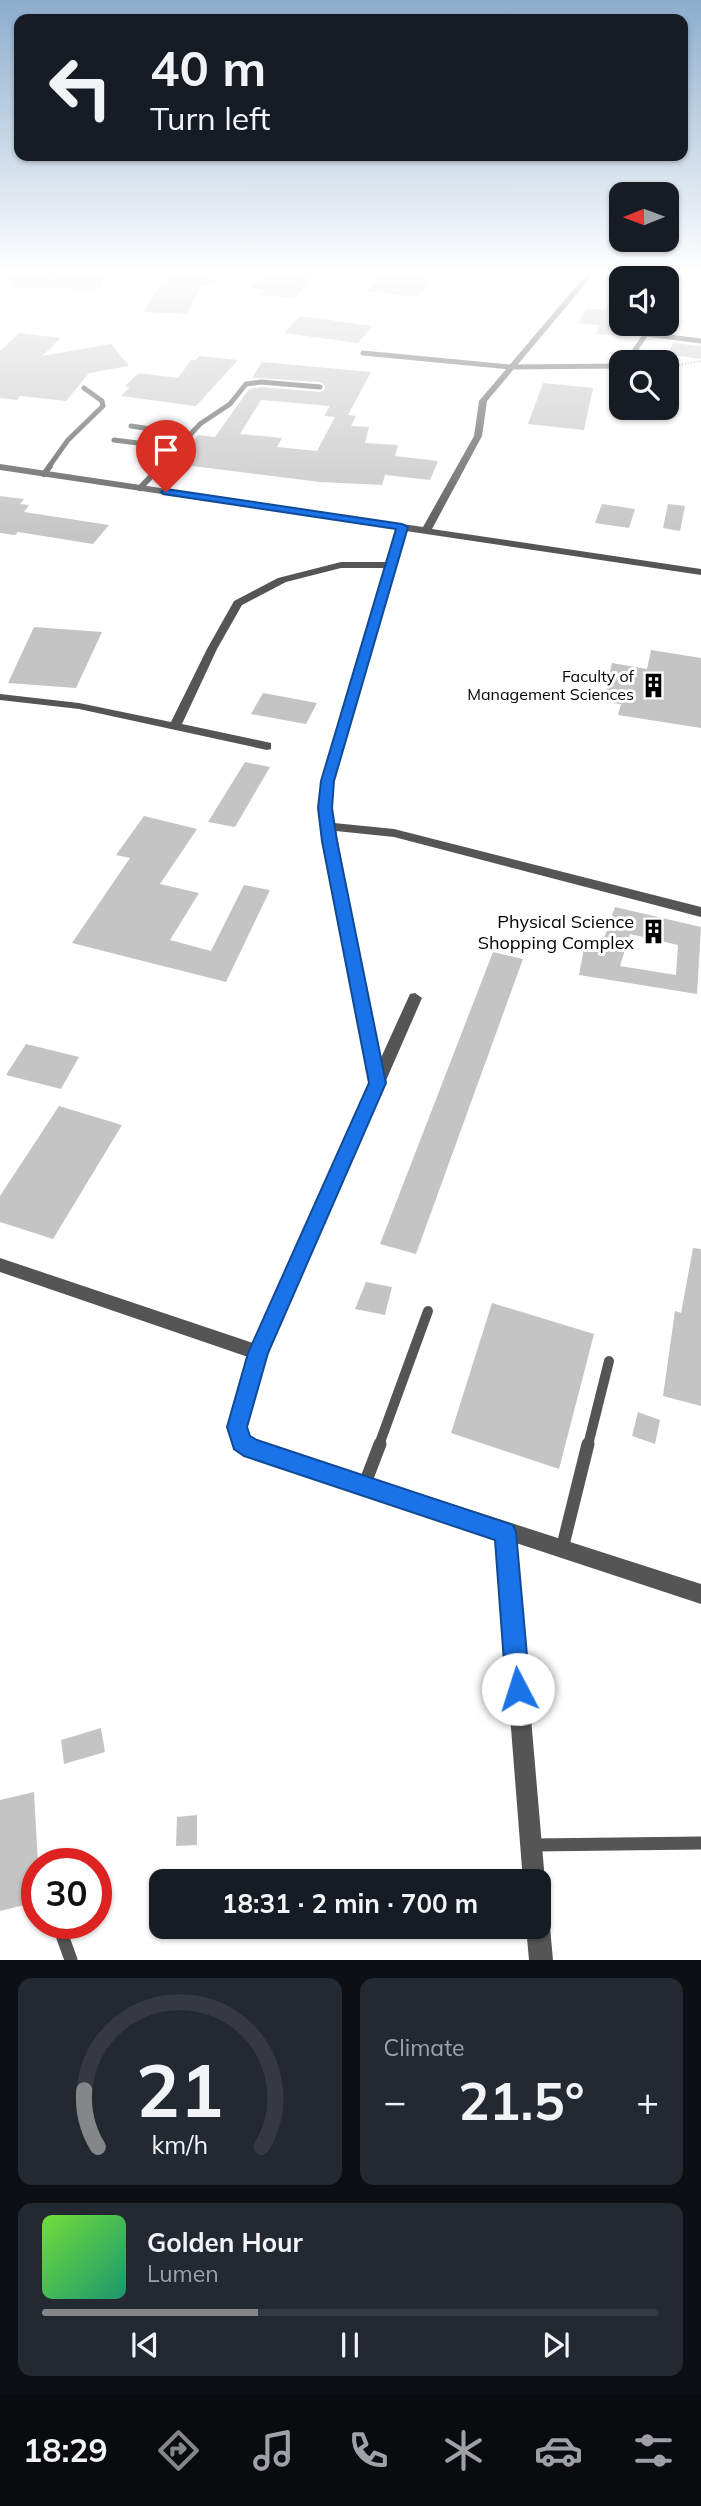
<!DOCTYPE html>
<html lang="en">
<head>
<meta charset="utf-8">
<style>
	:root { --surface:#171b24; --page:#242831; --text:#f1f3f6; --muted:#9ea1a6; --line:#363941; --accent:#858687 }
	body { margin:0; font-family:Mulish,sans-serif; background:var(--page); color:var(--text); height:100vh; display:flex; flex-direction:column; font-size:26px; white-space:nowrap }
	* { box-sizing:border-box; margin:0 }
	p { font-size:23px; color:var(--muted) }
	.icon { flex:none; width:38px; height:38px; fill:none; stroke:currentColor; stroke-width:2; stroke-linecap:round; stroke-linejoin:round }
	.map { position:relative; height:1960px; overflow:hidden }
	.panel { display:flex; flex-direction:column; gap:18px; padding:18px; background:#0d0f14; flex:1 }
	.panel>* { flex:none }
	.top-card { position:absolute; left:14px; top:14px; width:674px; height:147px; border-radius:14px; box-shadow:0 2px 5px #0004; background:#171b24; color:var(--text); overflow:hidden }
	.needle { width:46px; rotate:269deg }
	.tools { position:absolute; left:609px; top:182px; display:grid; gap:14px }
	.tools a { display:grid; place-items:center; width:70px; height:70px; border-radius:14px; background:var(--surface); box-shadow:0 2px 5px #0004; font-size:35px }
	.speed { position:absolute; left:21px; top:1848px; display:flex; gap:14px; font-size:35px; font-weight:700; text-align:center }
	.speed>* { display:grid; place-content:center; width:91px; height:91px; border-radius:50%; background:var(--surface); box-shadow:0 2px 5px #0004; line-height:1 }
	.speed .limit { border:10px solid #d22; background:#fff; color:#111 }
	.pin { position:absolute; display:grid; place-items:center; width:60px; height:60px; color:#fff; margin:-72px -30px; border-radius:50% 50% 50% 0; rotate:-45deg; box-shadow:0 0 7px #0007 }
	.pin .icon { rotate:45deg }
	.me { position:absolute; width:77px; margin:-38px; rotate:355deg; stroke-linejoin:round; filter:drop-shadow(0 0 5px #0008) }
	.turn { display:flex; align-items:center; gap:24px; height:147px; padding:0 21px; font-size:32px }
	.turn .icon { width:91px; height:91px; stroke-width:2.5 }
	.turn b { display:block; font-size:49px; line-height:60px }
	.big { font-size:52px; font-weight:700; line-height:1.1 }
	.panel .widget { flex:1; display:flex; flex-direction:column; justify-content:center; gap:10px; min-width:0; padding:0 24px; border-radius:14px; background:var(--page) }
	.panel .dial { align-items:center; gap:0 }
	.dial svg { height:182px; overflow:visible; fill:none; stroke:var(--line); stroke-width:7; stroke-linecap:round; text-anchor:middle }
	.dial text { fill:var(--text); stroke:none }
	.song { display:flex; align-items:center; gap:21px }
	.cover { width:84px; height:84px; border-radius:10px; background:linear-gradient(135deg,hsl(100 70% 55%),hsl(160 70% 35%)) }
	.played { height:7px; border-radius:4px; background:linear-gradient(90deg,var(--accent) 35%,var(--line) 35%) }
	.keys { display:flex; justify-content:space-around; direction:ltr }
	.heat { display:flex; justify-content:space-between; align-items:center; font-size:38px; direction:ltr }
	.panel .tiles { flex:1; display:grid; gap:18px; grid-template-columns:1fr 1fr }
	.widget:last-child { grid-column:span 2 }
	.trip { position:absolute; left:149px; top:1869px; width:402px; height:70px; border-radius:14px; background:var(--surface); box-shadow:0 2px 5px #0004; font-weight:700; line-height:70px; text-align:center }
	.tab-bar { display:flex; height:112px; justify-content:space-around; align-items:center; background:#090b0e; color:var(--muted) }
	.tab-bar .icon { width:49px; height:49px }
	.tab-bar .active { color:var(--accent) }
	.tab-bar b { font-size:32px; color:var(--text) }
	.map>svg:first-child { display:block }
	.building { fill:#c4c4c4; fill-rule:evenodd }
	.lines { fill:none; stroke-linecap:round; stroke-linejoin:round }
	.path { stroke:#777; stroke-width:2; stroke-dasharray:1 2; stroke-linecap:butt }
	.service-far3 { stroke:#555; stroke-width:5 }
	.service-far2 { stroke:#555; stroke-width:6 }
	.service-far1 { stroke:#555; stroke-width:10 }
	.service { stroke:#555; stroke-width:13 }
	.minor { fill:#555; fill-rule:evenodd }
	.route { fill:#1a73e8; stroke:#114b97; stroke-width:2 }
	.labels { text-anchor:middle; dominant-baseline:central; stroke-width:6; stroke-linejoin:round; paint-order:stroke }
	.far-poi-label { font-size:16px; fill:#000; stroke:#fff; text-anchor:end }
	.poi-label { font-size:18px; fill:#000; stroke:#fff; text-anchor:end }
</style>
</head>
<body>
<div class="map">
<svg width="701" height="1960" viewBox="0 0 701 1960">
	<rect width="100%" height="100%" fill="#fff"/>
	<!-- building -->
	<g class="building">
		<polygon points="12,269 101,276 101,289 15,288 0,278 0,272"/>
		<polygon points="209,269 218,284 197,286 199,290 187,314 144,312 162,282 165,283 161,274"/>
		<polygon points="272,269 320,269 294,298 261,295 265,290 252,288"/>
		<polygon points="382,272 428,277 425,282 428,282 418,297 368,291"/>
		<polygon points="616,273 621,274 621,336 596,334 600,325 579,323 586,308 606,310"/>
		<polygon points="300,316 372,326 358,343 284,333"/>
		<polygon points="19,333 61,338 42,356 111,344 129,366 89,373 66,401 20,396 17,400 0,398 0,351"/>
		<polygon points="673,343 701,346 701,359 667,354"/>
		<polygon points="199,356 238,360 196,406 121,396 130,387 125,386 139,373 178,378 191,360 196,360"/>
		<path d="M262,362l109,10 -23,43 8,1 -5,10 18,1 -4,16 33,2 -3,11 43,5 -8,19 -45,-5 -3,10 -62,-3 -144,-18 22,-29 17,2 34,-48 12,-2 59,5 5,-3 -1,-5 -4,-2 -68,-4zM261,400l69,6 -6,10 11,1 -18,34 -40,-4 5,-9 -42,-4z"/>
		<polygon points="543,383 593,388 584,430 528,424"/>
		<polygon points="0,496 24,499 20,504 29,505 24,512 109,525 93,544 18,532 15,535 0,533"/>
		<polygon points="602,504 635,509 629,528 595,523"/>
		<polygon points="668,504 685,506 680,531 663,528"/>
		<polygon points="34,627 102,632 76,688 8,683"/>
		<polygon points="651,650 701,658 701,728 618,715 621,704 603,702 612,663 647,669"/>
		<polygon points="263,693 317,703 306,724 251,714"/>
		<polygon points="245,762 270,767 235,827 208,822"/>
		<polygon points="144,816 197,829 160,884 199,893 170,940 211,951 244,885 270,890 226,982 72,943 130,858 116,855"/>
		<path d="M615,907l86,20 -4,67 -118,-19 5,-27 16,2zM630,934l48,11 -2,30 -56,-9z"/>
		<polygon points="493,952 523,959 416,1254 380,1244"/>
		<polygon points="26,1044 79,1057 61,1089 6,1075"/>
		<polygon points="59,1106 122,1125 53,1239 0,1222 0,1196"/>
		<polygon points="693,1248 701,1249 701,1406 663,1396 675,1311 681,1313"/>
		<polygon points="366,1282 392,1287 385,1315 355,1309"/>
		<polygon points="492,1303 594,1334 559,1469 451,1433"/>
		<polygon points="638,1412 660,1420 655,1444 632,1436"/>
		<polygon points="101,1728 105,1752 64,1764 61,1740"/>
		<polygon points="34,1792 38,1864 37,1902 0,1911 0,1800"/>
		<polygon points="197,1815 197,1845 176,1846 177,1817"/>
	</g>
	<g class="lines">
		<!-- path -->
		<polyline class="path" points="667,367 701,361"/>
		<!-- service-far3 -->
		<g class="service-far3">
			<polyline points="363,353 511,367 621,366"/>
			<polyline points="627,362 646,334 701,341"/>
			<polyline points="131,426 190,435"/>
			<polyline points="114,440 178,448"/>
			<polyline points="48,468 68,440 103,406 102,401 84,388"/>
			<polyline points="159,468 200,424 230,404 246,384 261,382 320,387"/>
		</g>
		<!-- service-far2 -->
		<g class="service-far2">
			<polyline points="44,474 50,466"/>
			<polyline points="140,488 161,466"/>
		</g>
		<!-- service-far1 -->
		<g class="service-far1">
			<polyline points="379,1445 428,1311"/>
			<polyline points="588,1445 609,1361"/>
		</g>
		<!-- service -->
		<g class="service">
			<polyline points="364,1486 380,1444"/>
			<polyline points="562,1549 588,1444"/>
			<polyline points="533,1845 701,1843"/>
			<polyline points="62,1935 71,1960"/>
		</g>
		<!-- minor -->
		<g class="minor">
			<polygon points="591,269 598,269 487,401 482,436 432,529 701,569 701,575 406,531 334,781 331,808 334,823 394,829 701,907 701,917 394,837 336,831 380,1060 410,994 415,993 422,998 267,1353 246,1427 249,1436 256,1441 701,1584 701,1604 516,1543 545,1881 542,1889 539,1890 539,1881 523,1881 496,1537 244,1454 235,1448 228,1427 248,1357 0,1272 0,1258 253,1343 370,1083 319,808 322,781 385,568 341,568 286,582 242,605 217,649 182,724 271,743 271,749 267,750 79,709 0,700 0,694 79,703 171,722 207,649 234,601 278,578 341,562 387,562 397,529 0,470 0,464 423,527 474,436 479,401"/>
			<polygon points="539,1916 546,1919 550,1927 553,1960 529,1960 526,1927 539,1927"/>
		</g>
	</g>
	<!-- sky -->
	<linearGradient id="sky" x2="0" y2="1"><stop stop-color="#8cadcc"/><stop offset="0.5" stop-color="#fff"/><stop offset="1" stop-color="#fff" stop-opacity="0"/></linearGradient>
	<rect width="701" height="543" fill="url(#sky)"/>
	<!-- route -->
	<polygon class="route" points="166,489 402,524 408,527 334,781 332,808 337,841 386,1083 268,1353 247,1427 250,1436 257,1440 513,1525 516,1532 530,1689 527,1697 518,1700 510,1697 506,1689 495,1540 244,1456 234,1449 227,1427 248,1353 369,1083 322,841 318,808 321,781 396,529 163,494 161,492"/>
	<!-- icons -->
	<defs>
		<symbol id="building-bare" viewBox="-9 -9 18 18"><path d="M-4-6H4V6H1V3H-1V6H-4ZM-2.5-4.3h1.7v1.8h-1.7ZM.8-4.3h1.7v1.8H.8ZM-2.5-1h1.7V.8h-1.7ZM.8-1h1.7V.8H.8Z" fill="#000" stroke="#fff" stroke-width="2.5" paint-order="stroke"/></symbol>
	</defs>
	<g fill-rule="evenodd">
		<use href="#building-bare" x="636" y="668" width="35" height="35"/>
		<use href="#building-bare" x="636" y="914" width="35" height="35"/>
	</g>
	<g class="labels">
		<!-- far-poi labels -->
		<g class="far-poi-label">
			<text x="634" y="676">Faculty of<tspan x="634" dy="18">Management Sciences</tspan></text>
		</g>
		<!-- poi labels -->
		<g class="poi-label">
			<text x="634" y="921">Physical Science<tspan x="634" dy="21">Shopping Complex</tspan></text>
		</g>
	</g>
</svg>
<div class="tools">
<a><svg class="needle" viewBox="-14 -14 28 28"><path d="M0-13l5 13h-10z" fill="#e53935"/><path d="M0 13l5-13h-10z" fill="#9ea1a6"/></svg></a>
<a><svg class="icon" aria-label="sound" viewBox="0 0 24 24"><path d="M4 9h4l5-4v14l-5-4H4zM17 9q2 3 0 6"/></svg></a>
<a><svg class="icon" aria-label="search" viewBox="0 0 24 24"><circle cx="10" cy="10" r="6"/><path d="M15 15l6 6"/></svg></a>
</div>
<div class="speed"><div class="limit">30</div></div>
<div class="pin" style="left:166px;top:492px;background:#d93025"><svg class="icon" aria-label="arrive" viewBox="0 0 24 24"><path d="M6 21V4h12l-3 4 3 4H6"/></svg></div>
<svg class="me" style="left:518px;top:1689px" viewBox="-20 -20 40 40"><circle r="19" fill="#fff"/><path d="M0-13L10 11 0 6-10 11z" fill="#1a73e8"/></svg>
<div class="trip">18:31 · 2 min · 700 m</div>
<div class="top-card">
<div class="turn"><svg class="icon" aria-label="left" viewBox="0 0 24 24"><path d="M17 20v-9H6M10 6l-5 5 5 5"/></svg><div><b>40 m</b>Turn left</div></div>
</div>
</div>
<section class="panel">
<div class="tiles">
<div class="widget dial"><svg viewBox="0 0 100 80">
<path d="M14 69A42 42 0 1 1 86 69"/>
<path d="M14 69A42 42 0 0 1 8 44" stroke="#858687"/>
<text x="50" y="56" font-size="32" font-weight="700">21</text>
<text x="50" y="72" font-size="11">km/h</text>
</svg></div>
<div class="widget"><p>Climate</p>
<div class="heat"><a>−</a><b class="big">21.5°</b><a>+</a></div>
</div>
<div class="widget">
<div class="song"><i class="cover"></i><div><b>Golden Hour</b><p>Lumen</p></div></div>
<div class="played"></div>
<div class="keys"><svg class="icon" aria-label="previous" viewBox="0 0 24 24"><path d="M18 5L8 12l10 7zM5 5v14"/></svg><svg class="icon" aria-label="pause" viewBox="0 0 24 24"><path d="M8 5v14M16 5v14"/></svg><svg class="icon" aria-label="next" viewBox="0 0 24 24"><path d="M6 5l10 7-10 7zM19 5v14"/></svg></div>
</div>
</div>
</section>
<nav class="tab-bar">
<b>18:29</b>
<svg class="icon active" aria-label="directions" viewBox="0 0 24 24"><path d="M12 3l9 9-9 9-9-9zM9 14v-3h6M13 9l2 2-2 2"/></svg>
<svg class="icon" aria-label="music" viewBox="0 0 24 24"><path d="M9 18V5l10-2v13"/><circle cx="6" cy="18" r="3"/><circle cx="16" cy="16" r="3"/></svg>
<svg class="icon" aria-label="phone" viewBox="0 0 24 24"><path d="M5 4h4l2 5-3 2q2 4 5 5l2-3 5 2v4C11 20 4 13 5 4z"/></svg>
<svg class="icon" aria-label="climate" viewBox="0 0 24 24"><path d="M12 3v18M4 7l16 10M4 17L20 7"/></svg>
<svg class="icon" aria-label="car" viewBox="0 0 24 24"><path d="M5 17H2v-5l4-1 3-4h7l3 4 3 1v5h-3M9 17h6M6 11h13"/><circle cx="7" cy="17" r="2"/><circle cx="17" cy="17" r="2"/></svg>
<svg class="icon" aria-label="filters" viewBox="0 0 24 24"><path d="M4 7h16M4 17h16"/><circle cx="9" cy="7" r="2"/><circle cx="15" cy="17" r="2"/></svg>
</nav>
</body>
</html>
